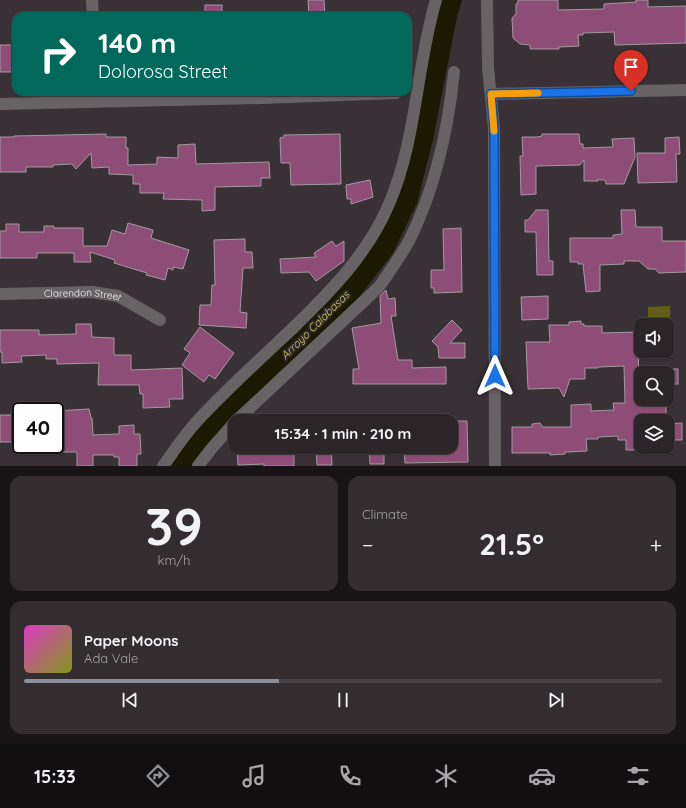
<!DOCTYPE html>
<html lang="en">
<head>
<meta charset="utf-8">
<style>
	:root { --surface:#2b2528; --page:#332d30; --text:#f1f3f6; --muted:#a6a5a8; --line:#474245; --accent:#8c9099 }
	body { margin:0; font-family:Quicksand,sans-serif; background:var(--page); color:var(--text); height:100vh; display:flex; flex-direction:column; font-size:15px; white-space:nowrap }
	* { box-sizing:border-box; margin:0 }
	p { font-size:13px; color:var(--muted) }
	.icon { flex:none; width:22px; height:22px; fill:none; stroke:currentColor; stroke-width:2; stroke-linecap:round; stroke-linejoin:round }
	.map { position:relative; height:466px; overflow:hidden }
	.panel { display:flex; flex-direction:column; gap:10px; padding:10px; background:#181416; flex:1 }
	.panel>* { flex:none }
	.hud { position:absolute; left:12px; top:12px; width:400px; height:84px; border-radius:12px; box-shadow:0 1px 3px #0004,0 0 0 1px var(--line); background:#00695c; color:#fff; overflow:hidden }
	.buttons { position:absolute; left:634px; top:318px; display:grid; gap:8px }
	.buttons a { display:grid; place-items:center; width:40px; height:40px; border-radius:8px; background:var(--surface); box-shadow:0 1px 3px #0004,0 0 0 1px var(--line); font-size:20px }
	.speed { position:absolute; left:12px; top:402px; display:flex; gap:8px; font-size:20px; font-weight:700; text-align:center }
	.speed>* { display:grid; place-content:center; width:52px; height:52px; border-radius:50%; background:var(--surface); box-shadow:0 1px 3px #0004,0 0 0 1px var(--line); line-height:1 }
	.speed .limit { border:2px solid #111; border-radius:6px; background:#fff; color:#111 }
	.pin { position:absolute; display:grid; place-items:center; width:34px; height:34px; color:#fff; margin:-41px -17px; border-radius:50% 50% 50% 0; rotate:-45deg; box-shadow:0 0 4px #0007 }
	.pin .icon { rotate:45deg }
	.me { position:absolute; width:44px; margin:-22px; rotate:0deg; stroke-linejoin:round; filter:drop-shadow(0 0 3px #0008) }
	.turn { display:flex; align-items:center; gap:14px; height:84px; padding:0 20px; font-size:18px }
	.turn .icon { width:52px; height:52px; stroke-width:2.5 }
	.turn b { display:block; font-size:28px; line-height:34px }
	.big { font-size:30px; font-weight:800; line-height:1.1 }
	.panel .tile { flex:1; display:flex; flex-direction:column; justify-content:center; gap:6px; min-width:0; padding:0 14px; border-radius:12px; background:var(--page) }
	.panel .dial { align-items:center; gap:0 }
	.dial b { font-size:52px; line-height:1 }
	.song { display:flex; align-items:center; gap:12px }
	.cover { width:48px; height:48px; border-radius:6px; background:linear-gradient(135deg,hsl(310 70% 55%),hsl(70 70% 35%)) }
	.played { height:4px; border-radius:2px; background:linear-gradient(90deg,var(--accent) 40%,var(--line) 40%) }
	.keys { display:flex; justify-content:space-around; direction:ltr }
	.heat { display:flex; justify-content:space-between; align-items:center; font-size:22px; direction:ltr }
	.panel .tiles { flex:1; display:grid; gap:10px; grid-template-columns:1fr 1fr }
	.tile:last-child { grid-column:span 2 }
	.trip { position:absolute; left:228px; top:414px; width:230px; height:40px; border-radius:12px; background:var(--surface); box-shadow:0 1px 3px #0004,0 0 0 1px var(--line); font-weight:800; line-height:40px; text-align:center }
	.dock { display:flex; height:64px; justify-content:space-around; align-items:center; background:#110f10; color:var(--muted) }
	.dock .icon { width:28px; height:28px }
	.dock .selected { color:var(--accent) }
	.dock b { font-size:18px; color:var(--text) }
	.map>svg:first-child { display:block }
	.green { fill:#635e17 }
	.water { fill:#1b1902 }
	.building { fill:#8d4d77; stroke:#a49aa0 }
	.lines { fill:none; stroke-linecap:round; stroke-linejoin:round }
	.minor { stroke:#676365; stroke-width:12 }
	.route-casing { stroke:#114b97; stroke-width:10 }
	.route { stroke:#1a73e8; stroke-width:7 }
	.slow { stroke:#f59e0b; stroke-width:7 }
	.labels { text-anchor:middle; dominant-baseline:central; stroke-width:4; stroke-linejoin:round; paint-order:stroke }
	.street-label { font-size:10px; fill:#f5f0f3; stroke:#2f272b }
	.water-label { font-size:11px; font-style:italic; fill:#d4cc5d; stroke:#2f272b }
</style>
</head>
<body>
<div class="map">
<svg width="686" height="466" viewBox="0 0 686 466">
	<rect width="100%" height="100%" fill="#393135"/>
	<!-- green -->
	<polygon class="green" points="670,306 671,354 649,354 649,351 667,351 667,325 648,325 648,307"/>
	<!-- water -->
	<polygon class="water" points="441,0 462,0 457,17 433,140 417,203 393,253 360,296 308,350 250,402 205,447 193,466 171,466 186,443 222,402 327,303 358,267 381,232"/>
	<!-- building -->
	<g class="building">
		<polygon points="308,0 324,0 325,16 309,16"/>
		<polygon points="518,0 558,0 558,10 604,9 604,4 636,2 636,0 648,0 648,7 686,6 686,43 615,45 614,32 583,33 583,35 578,35 579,46 559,47 559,49 530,49 530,45 520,44 513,38 512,18 516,14 516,4 518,3"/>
		<rect x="205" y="5" width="17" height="11"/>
		<rect x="0" y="45" width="16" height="27"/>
		<polygon points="106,134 106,137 126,137 126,148 128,148 128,165 157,164 157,157 178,158 178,145 195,144 196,164 269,162 270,178 261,178 261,186 215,187 215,210 202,211 202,200 163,199 164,193 140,193 140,184 133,184 133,175 109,174 109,167 92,168 91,153 76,169 72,164 53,165 53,167 26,167 26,172 0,172 0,137 14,137 14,136"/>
		<polygon points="340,134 341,184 291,185 290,163 281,163 280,138 284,137 284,135"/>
		<polygon points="542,134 579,134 580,144 583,144 583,148 613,147 612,139 634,138 635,157 624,184 606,184 605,180 600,180 598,179 598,181 584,181 584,160 580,165 536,166 536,194 521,195 520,156 523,156 522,137 537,137 542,136"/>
		<polygon points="679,137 680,154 676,154 677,182 638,183 637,153 665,153 665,138"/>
		<polygon points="370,180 373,197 351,204 351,199 347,199 346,185"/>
		<polygon points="536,210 548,210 549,261 553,261 553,275 537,275 536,232 525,232 525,220 528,220"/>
		<polygon points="621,210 635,210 636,227 662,227 662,241 686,241 686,272 659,273 655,269 648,269 639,261 624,261 624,264 600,265 600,291 586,292 583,264 578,264 578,262 570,262 570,238 613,238 613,235 622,234"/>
		<polygon points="128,223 153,230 151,238 189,250 183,269 173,267 173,270 168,268 165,280 146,275 147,273 114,263 115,260 90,252 91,262 74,262 74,253 37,253 37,258 0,258 0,231 6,231 6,224 19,224 19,232 44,232 44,226 54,226 54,228 83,228 83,246 107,246 112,230 125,234"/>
		<polygon points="461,228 462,292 434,293 434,288 431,288 431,270 444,270 443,229"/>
		<polygon points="245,239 245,252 252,252 253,268 243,268 240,312 247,313 246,328 199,325 200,305 211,305 212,285 215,285 214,240"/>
		<polygon points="332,241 336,246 344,241 344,261 316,281 309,272 281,273 280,259 316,257 314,253"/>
		<polygon points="386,290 388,299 395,298 396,316 391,316 398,360 412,360 412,368 446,367 446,384 353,384 353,369 359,369 352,328 381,323 380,296"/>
		<polygon points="548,296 548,319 522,320 521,297"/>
		<polygon points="452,320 462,330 450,343 465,343 465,358 439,358 438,347 432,341"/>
		<polygon points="581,321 581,324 584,324 584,326 602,326 602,333 638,332 639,399 666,399 666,421 640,421 641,450 626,450 626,440 618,440 618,436 598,437 598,439 586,439 587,451 568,452 565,452 565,454 550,455 550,453 512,453 512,427 532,427 532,424 540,423 543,427 571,427 571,405 591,404 591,411 614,410 613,403 625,403 624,366 598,367 598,368 585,368 585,379 570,379 564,397 559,388 528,389 526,342 550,342 549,325 569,325 569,322"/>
		<polygon points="76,324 91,324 92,337 114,338 114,355 131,355 131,370 182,368 183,399 169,399 170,407 143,408 143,394 140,394 139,385 98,385 99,363 57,364 57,359 46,359 46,355 21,356 22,362 2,363 2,352 0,352 0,330 39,330 39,335 76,334"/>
		<polygon points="200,327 234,353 215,379 209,375 204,382 182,365 190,353 184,349"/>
		<rect x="667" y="369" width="11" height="15"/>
		<polygon points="89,409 91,418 92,418 93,435 119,434 119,426 134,425 134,434 140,434 141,454 137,454 137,466 119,466 119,457 114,457 114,455 93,455 93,466 77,466 77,452 55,452 55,411"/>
		<rect x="0" y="415" width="21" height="27"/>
		<polygon points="451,421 467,421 468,462 405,463 404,447 416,447 416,449 451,448"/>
		<polygon points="682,423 682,440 667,440 667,424"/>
		<polygon points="237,447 294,447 294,466 264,466 264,464 238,465"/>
		<polygon points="316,447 331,447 332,465 317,465"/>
		<polygon points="369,447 384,447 384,464 370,464"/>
	</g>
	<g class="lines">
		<!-- minor -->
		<g class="minor">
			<polyline points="92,0 93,16"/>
			<polyline points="487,0 488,68 494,128 495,466"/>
			<polyline points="491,94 686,90"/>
			<polyline points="0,104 261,98 396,93"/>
			<path id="s1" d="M0,294l92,-2 26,4 42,24"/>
			<path d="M236,421l143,-134c10,-15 21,-30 30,-46 26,-52 39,-111 45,-169"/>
			<path d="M163,466c11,-15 22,-32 35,-46 30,-32 62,-61 94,-91 38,-37 76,-75 97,-125 28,-65 27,-137 47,-204"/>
			<polyline points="198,466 212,448 235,422"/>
		</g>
	</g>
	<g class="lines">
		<defs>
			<polyline id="route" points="495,376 494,128 491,94 631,91"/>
		</defs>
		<!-- route casing -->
		<use href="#route" class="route-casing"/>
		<!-- route -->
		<use href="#route" class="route"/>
		<!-- slow -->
		<polyline class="slow" points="494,131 491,94 538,93"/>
	</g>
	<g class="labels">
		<!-- street labels -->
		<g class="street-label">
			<text stroke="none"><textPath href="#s1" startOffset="83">Clarendon Street</textPath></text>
		</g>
		<!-- water labels -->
		<g class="water-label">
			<text transform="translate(315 325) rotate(-45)">Arroyo Calabasas</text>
		</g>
	</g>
</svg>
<div class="buttons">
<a><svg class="icon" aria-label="sound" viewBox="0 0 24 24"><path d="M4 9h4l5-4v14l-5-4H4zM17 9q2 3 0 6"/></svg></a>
<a><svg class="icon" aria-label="search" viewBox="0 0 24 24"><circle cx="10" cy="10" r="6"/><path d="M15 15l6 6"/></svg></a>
<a><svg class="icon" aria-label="layers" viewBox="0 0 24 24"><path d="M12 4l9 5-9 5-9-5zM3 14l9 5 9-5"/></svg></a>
</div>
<div class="speed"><div class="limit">40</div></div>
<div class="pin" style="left:631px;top:91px;background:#d93025"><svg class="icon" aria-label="arrive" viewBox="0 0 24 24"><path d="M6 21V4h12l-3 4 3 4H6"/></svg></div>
<svg class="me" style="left:495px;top:376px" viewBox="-20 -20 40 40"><path d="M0-17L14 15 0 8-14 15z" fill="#1a73e8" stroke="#fff" stroke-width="4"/></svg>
<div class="trip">15:34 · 1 min · 210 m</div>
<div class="hud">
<div class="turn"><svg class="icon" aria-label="right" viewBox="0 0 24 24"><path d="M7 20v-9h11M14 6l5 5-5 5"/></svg><div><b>140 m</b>Dolorosa Street</div></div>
</div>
</div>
<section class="panel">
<div class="tiles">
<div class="tile dial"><b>39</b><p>km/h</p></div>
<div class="tile"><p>Climate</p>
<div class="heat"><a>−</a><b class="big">21.5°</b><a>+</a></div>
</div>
<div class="tile">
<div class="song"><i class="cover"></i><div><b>Paper Moons</b><p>Ada Vale</p></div></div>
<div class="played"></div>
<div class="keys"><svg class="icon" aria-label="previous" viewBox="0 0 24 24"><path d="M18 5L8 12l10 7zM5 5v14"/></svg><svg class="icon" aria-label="pause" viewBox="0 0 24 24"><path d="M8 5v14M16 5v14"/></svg><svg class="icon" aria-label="next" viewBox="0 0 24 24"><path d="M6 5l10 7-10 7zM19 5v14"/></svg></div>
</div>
</div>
</section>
<nav class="dock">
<b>15:33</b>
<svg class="icon selected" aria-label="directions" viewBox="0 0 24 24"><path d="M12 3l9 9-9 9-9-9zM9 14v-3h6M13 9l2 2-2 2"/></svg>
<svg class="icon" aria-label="music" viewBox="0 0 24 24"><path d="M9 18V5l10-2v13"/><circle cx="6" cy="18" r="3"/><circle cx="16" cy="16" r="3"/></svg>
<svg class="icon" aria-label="phone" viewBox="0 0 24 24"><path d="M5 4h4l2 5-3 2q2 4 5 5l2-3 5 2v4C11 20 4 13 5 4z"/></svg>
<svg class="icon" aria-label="climate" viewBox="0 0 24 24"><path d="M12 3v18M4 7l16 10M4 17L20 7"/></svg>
<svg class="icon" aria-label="car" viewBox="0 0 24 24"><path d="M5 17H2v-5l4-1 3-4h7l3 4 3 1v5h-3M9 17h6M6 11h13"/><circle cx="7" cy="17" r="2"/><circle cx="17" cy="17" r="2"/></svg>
<svg class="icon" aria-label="filters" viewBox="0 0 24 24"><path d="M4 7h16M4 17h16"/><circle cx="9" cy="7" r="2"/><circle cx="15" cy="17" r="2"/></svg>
</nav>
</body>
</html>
